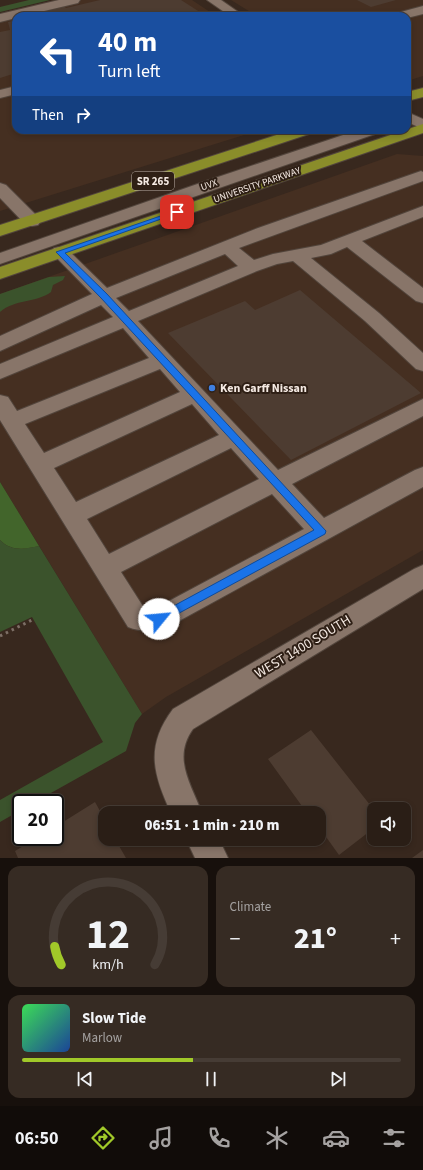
<!DOCTYPE html>
<html lang="en">
<head>
<meta charset="utf-8">
<style>
	:root { --surface:#2a1e16; --page:#362b23; --text:#f1f3f6; --muted:#a5a2a1; --line:#463c35; --accent:#a1c929 }
	body { margin:0; font-family:"Source Sans 3",sans-serif; background:var(--page); color:var(--text); height:100vh; display:flex; flex-direction:column; font-size:15px; white-space:nowrap }
	* { box-sizing:border-box; margin:0 }
	p { font-size:13px; color:var(--muted) }
	.icon { flex:none; width:22px; height:22px; fill:none; stroke:currentColor; stroke-width:2; stroke-linecap:round; stroke-linejoin:round }
	.map { position:relative; height:858px; overflow:hidden }
	.side { display:flex; flex-direction:column; gap:8px; padding:8px; background:#17100c; flex:1 }
	.side>* { flex:none }
	.top-card { position:absolute; left:12px; top:12px; width:399px; height:122px; border-radius:12px; box-shadow:0 2px 6px #0003,0 0 0 1px var(--line); background:#1a4fa0; color:#fff; overflow:hidden }
	.fabs { position:absolute; left:367px; top:802px; display:grid; gap:8px }
	.fabs a { display:grid; place-items:center; width:44px; height:44px; border-radius:8px; background:var(--surface); box-shadow:0 2px 6px #0003,0 0 0 1px var(--line); font-size:20px }
	.speed { position:absolute; left:12px; top:794px; display:flex; gap:8px; font-size:20px; font-weight:700; text-align:center }
	.speed>* { display:grid; place-content:center; width:52px; height:52px; border-radius:50%; background:var(--surface); box-shadow:0 2px 6px #0003,0 0 0 1px var(--line); line-height:1 }
	.speed .limit { border:2px solid #111; border-radius:6px; background:#fff; color:#111 }
	.pin { position:absolute; display:grid; place-items:center; width:34px; height:34px; color:#fff; margin:-17px; border-radius:8px; box-shadow:0 2px 6px #0006 }
	.me { position:absolute; width:44px; margin:-22px; rotate:62deg; stroke-linejoin:round; filter:drop-shadow(0 0 3px #0008) }
	.turn { display:flex; align-items:center; gap:14px; height:84px; padding:0 20px; font-size:18px }
	.turn .icon { width:52px; height:52px; stroke-width:2.5 }
	.turn b { display:block; font-size:28px; line-height:34px }
	.then { display:flex; align-items:center; height:38px; padding:0 20px; background:#0003; gap:8px; font-size:15px }
	.big { font-size:30px; font-weight:800; line-height:1.1 }
	.side .card { flex:1; display:flex; flex-direction:column; justify-content:center; gap:6px; min-width:0; padding:0 14px; border-radius:12px; background:var(--page) }
	.side .dial { align-items:center; gap:0 }
	.dial svg { height:104px; overflow:visible; fill:none; stroke:var(--line); stroke-width:7; stroke-linecap:round; text-anchor:middle }
	.dial text { fill:var(--text); stroke:none }
	.song { display:flex; align-items:center; gap:12px }
	.cover { width:48px; height:48px; border-radius:6px; background:linear-gradient(135deg,hsl(130 70% 55%),hsl(220 70% 35%)) }
	.played { height:4px; border-radius:2px; background:linear-gradient(90deg,var(--accent) 45%,var(--line) 45%) }
	.keys { display:flex; justify-content:space-around; direction:ltr }
	.heat { display:flex; justify-content:space-between; align-items:center; font-size:22px; direction:ltr }
	.side .tiles { flex:1; display:grid; gap:8px; grid-template-columns:1fr 1fr }
	.card:last-child { grid-column:span 2 }
	.trip { position:absolute; left:98px; top:806px; width:228px; height:40px; border-radius:12px; background:var(--surface); box-shadow:0 2px 6px #0003,0 0 0 1px var(--line); font-weight:800; line-height:40px; text-align:center }
	.menu { display:flex; height:64px; justify-content:space-around; align-items:center; background:#110c09; color:var(--muted) }
	.menu .icon { width:28px; height:28px }
	.menu .current { color:var(--accent) }
	.menu b { font-size:18px; color:var(--text) }
	.map>svg:first-child { display:block }
	.built { fill:#452f21 }
	.green { fill:#3b532c }
	.forest { fill:#42652b }
	.building { fill:#4d3c31 }
	.lines { fill:none; stroke-linecap:round; stroke-linejoin:round }
	.minor-casing { stroke:#52453c; stroke-width:2 }
	.major-casing { stroke:#52453c; stroke-width:2 }
	.path { stroke:#7d6f66; stroke-width:3; stroke-dasharray:2.5 4; stroke-linecap:butt }
	.minor { fill:#887569; fill-rule:evenodd }
	.major { fill:#8a8d2a; fill-rule:evenodd }
	.route { fill:#1a73e8; stroke:#114b97 }
	.shop-dot { fill:#3f7fe0; stroke:#2e1f15; stroke-width:1.5 }
	.labels { text-anchor:middle; dominant-baseline:central; stroke-width:4; stroke-linejoin:round; paint-order:stroke }
	.far-street-label { font-size:10px; fill:#f5eae3; stroke:#2e1f15 }
	.shield { fill:#2e1f15; stroke:#b9ada5; stroke-width:1 }
	.shield-label { font-size:11px; font-weight:bold; fill:#f5eae3 }
	.poi-label { font-size:12px; font-weight:bold; fill:#f5eae3; stroke:#2e1f15; text-anchor:start }
	.near-street-label { font-size:14px; fill:#f5eae3; stroke:#2e1f15 }
</style>
</head>
<body>
<div class="map">
<svg width="423" height="858" viewBox="0 0 423 858">
	<rect width="100%" height="100%" fill="#38281e"/>
	<!-- built -->
	<g class="built">
		<polygon points="55,0 192,0 216,16 16,16 16,130 260,130 0,211 0,13"/>
		<polygon points="231,0 423,0 423,76 407,81 407,16 257,16"/>
		<polygon points="397,154 423,156 423,550 166,697 142,714 0,482 0,294"/>
	</g>
	<!-- green -->
	<g class="green">
		<polygon points="29,0 50,0 0,12 0,7"/>
		<path d="M65,276l-2,4 -10,5 -2,7c-15,11 -36,7 -51,20v-18l49,-17z"/>
		<path d="M0,540c12,12 24,9 39,6l103,168 -7,9 -9,28 -93,52h-12v7l-21,12v-22l103,-58 -71,-125 -32,15z"/>
	</g>
	<!-- forest -->
	<path class="forest" d="M0,482l39,64c-14,3 -27,6 -39,-6z"/>
	<!-- building -->
	<g class="building">
		<polygon points="100,0 181,0 206,16 35,16 57,8 64,6 66,8"/>
		<polygon points="357,0 396,0 371,7"/>
		<polygon points="16,20 16,73 0,78 0,32 10,30 8,22"/>
		<polygon points="300,290 421,393 291,460 168,333 245,301 255,310"/>
		<polygon points="311,730 374,810 374,828 339,855 319,827 319,813 307,813 268,759"/>
		<polygon points="95,802 105,820 105,839 115,839 126,858 18,858 15,851 38,837 55,837 55,827"/>
		<polygon points="423,850 423,858 412,858"/>
	</g>
	<g class="lines">
		<defs>
			<g id="minor">
				<polygon points="59,0 80,0 78,3 23,16 16,16 16,18 0,22 0,14"/>
				<polygon points="207,0 221,0 244,16 230,16"/>
				<polygon points="423,6 423,14 407,18 407,16 395,16 397,13"/>
				<polygon points="16,86 16,94 0,98 0,90"/>
				<polygon points="407,112 423,119 423,129 407,122"/>
				<polygon points="358,130 381,130 378,133 0,264 0,253 206,181"/>
				<path d="M421,171l2,1v9l-184,67 15,12 19,-6 48,-9 102,-39v11l-61,24 61,47v15l-7,-2 -69,-54 -16,7 -20,4 68,55 44,40v18l-7,-2 -51,-48 -72,-60 -16,3 -20,7 -119,50 140,149 145,-71v17l-131,68 32,34 91,-48 8,-3v20l-255,140c-13,5 -27,5 -40,0l-128,-207v-25l8,2 9,14 132,-53 -26,-30 -123,51v-15l113,-47 -12,-12 -101,46v-15l92,-42 -41,-42 3,-4 6,-1 6,1 41,40 151,-60zM225,254l13,12 -109,45 -13,-13zM160,369l20,23 -136,61 -19,-29zM192,404l27,31 -143,67 -22,-34zM231,448l28,31 -150,75 -22,-35zM272,494l32,35 -148,79h-12l-23,-36z"/>
				<polygon points="0,183 6,185 38,217 41,221 38,225 32,226 26,225 0,198"/>
				<path d="M423,565v24l-230,140c-21,29 -2,55 9,84h-31c-18,-39 -26,-67 2,-104l241,-140z"/>
				<polygon points="186,839 219,839 228,858 195,858"/>
			</g>
			<g id="major">
				<polygon points="423,88 423,97 407,101 407,92"/>
				<polygon points="423,124 423,133 0,279 0,267"/>
				<polygon points="292,130 315,130 312,133 0,236 0,225"/>
			</g>
		</defs>
		<!-- minor casing -->
		<use href="#minor" class="minor-casing"/>
		<!-- major casing -->
		<use href="#major" class="major-casing"/>
		<!-- path -->
		<polyline class="path" points="0,636 34,619"/>
		<!-- minor -->
		<use href="#minor" class="minor"/>
		<!-- major -->
		<use href="#major" class="major"/>
	</g>
	<!-- route -->
	<polygon class="route" points="175,211 181,212 65,253 107,294 326,531 325,534 159,624 155,622 153,619 155,616 314,530 101,298 56,252"/>
	<!-- markers -->
	<circle class="shop-dot" cx="212" cy="388" r="4"/>
	<g class="labels">
		<!-- far-street labels -->
		<g class="far-street-label">
			<text transform="translate(209 185) rotate(-19)">UVX</text>
			<text transform="translate(257 185) rotate(-19)">UNIVERSITY PARKWAY</text>
		</g>
		<!-- shield labels -->
		<rect class="shield" x="132" y="172" width="42" height="18" rx="3"/>
		<g class="shield-label">
			<text x="153" y="181">SR 265</text>
		</g>
		<!-- poi labels -->
		<g class="poi-label">
			<text x="220" y="388">Ken Garff Nissan</text>
		</g>
		<!-- near-street labels -->
		<g class="near-street-label">
			<text transform="translate(303 647) rotate(-31)">WEST 1400 SOUTH</text>
		</g>
	</g>
</svg>
<div class="fabs">
<a><svg class="icon" aria-label="sound" viewBox="0 0 24 24"><path d="M4 9h4l5-4v14l-5-4H4zM17 9q2 3 0 6"/></svg></a>
</div>
<div class="speed"><div class="limit">20</div></div>
<div class="pin" style="left:177px;top:212px;background:#d93025"><svg class="icon" aria-label="arrive" viewBox="0 0 24 24"><path d="M6 21V4h12l-3 4 3 4H6"/></svg></div>
<svg class="me" style="left:159px;top:619px" viewBox="-20 -20 40 40"><circle r="19" fill="#fff"/><path d="M0-13L10 11 0 6-10 11z" fill="#1a73e8"/></svg>
<div class="trip">06:51 · 1 min · 210 m</div>
<div class="top-card">
<div class="turn"><svg class="icon" aria-label="left" viewBox="0 0 24 24"><path d="M17 20v-9H6M10 6l-5 5 5 5"/></svg><div><b>40 m</b>Turn left</div></div>
<div class="then">Then<svg class="icon" aria-label="right" viewBox="0 0 24 24"><path d="M7 20v-9h11M14 6l5 5-5 5"/></svg></div>
</div>
</div>
<section class="side">
<div class="tiles">
<div class="card dial"><svg viewBox="0 0 100 80">
<path d="M14 69A42 42 0 1 1 86 69"/>
<path d="M14 69A42 42 0 0 1 9 55" stroke="#a1c929"/>
<text x="50" y="56" font-size="32" font-weight="700">12</text>
<text x="50" y="72" font-size="11">km/h</text>
</svg></div>
<div class="card"><p>Climate</p>
<div class="heat"><a>−</a><b class="big">21°</b><a>+</a></div>
</div>
<div class="card">
<div class="song"><i class="cover"></i><div><b>Slow Tide</b><p>Marlow</p></div></div>
<div class="played"></div>
<div class="keys"><svg class="icon" aria-label="previous" viewBox="0 0 24 24"><path d="M18 5L8 12l10 7zM5 5v14"/></svg><svg class="icon" aria-label="pause" viewBox="0 0 24 24"><path d="M8 5v14M16 5v14"/></svg><svg class="icon" aria-label="next" viewBox="0 0 24 24"><path d="M6 5l10 7-10 7zM19 5v14"/></svg></div>
</div>
</div>
</section>
<nav class="menu">
<b>06:50</b>
<svg class="icon current" aria-label="directions" viewBox="0 0 24 24"><path d="M12 3l9 9-9 9-9-9zM9 14v-3h6M13 9l2 2-2 2"/></svg>
<svg class="icon" aria-label="music" viewBox="0 0 24 24"><path d="M9 18V5l10-2v13"/><circle cx="6" cy="18" r="3"/><circle cx="16" cy="16" r="3"/></svg>
<svg class="icon" aria-label="phone" viewBox="0 0 24 24"><path d="M5 4h4l2 5-3 2q2 4 5 5l2-3 5 2v4C11 20 4 13 5 4z"/></svg>
<svg class="icon" aria-label="climate" viewBox="0 0 24 24"><path d="M12 3v18M4 7l16 10M4 17L20 7"/></svg>
<svg class="icon" aria-label="car" viewBox="0 0 24 24"><path d="M5 17H2v-5l4-1 3-4h7l3 4 3 1v5h-3M9 17h6M6 11h13"/><circle cx="7" cy="17" r="2"/><circle cx="17" cy="17" r="2"/></svg>
<svg class="icon" aria-label="filters" viewBox="0 0 24 24"><path d="M4 7h16M4 17h16"/><circle cx="9" cy="7" r="2"/><circle cx="15" cy="17" r="2"/></svg>
</nav>
</body>
</html>
